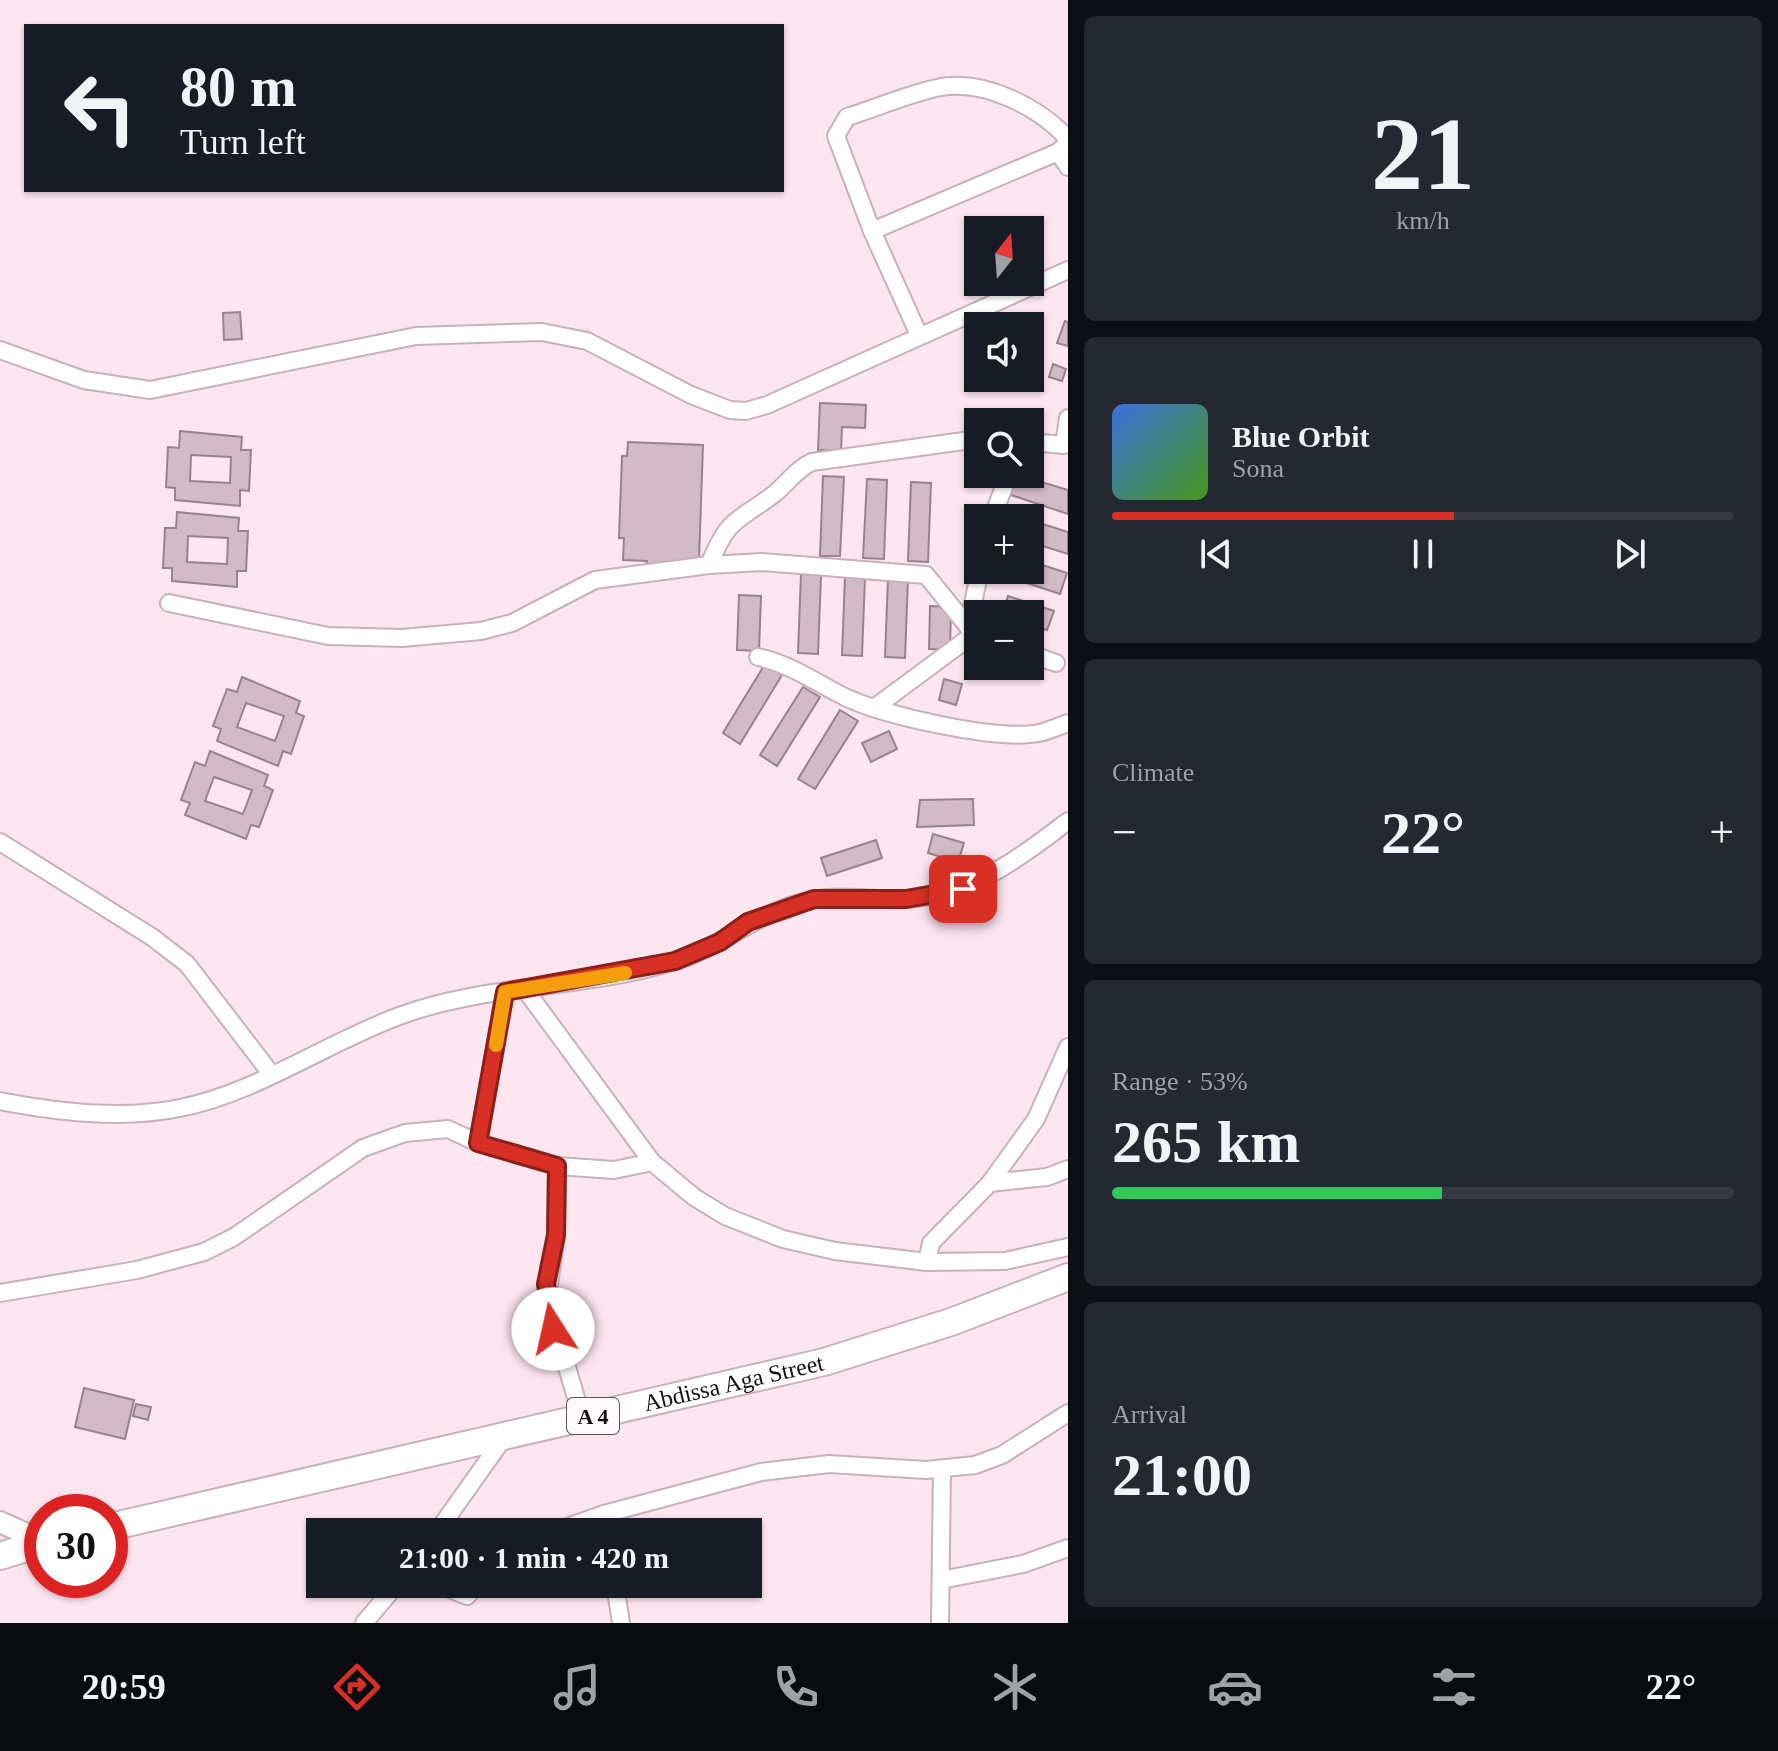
<!DOCTYPE html>
<html lang="en">
<head>
<meta charset="utf-8">
<style>
	:root { --surface:#171b24; --page:#242831; --text:#f1f3f6; --muted:#9ea1a6; --line:#363941; --accent:#d93025 }
	body { margin:0; font-family:Georgia,serif; background:var(--page); color:var(--text); height:100vh; display:flex; flex-direction:column; font-size:30px; white-space:nowrap }
	* { box-sizing:border-box; margin:0 }
	p { font-size:26px; color:var(--muted) }
	.icon { flex:none; width:44px; height:44px; fill:none; stroke:currentColor; stroke-width:2; stroke-linecap:round; stroke-linejoin:round }
	.map { position:relative; flex:1; overflow:hidden }
	.panel { display:flex; flex-direction:column; gap:16px; padding:16px; background:#0d0f14; width:710px }
	.panel>* { flex:none }
	.guide { position:absolute; left:24px; top:24px; width:760px; height:168px; border-radius:0px; box-shadow:0 2px 6px #0004; background:#171b24; color:var(--text); overflow:hidden }
	.needle { width:52px; rotate:17deg }
	.buttons { position:absolute; left:964px; top:216px; display:grid; gap:16px }
	.buttons a { display:grid; place-items:center; width:80px; height:80px; border-radius:0px; background:var(--surface); box-shadow:0 2px 6px #0004; font-size:40px }
	.speed { position:absolute; left:24px; top:1494px; display:flex; gap:16px; font-size:40px; font-weight:700; text-align:center }
	.speed>* { display:grid; place-content:center; width:104px; height:104px; border-radius:50%; background:var(--surface); box-shadow:0 2px 6px #0004; line-height:1 }
	.speed .limit { border:12px solid #d22; background:#fff; color:#111 }
	.pin { position:absolute; display:grid; place-items:center; width:68px; height:68px; color:#fff; margin:-34px; border-radius:16px; box-shadow:0 4px 12px #0006 }
	.me { position:absolute; width:88px; margin:-44px; rotate:350deg; stroke-linejoin:round; filter:drop-shadow(0 0 6px #0008) }
	.turn { display:flex; align-items:center; gap:28px; height:168px; padding:0 24px; font-size:36px }
	.turn .icon { width:104px; height:104px; stroke-width:2.5 }
	.turn b { display:block; font-size:56px; line-height:68px }
	.big { font-size:60px; font-weight:600; line-height:1.1 }
	.panel .card { flex:1; display:flex; flex-direction:column; justify-content:center; gap:12px; min-width:0; padding:0 28px; border-radius:12px; background:var(--page) }
	.panel .dial { align-items:center; gap:0 }
	.dial b { font-size:104px; line-height:1 }
	.song { display:flex; align-items:center; gap:24px }
	.cover { width:96px; height:96px; border-radius:12px; background:linear-gradient(135deg,hsl(220 70% 55%),hsl(100 70% 35%)) }
	.played { height:8px; border-radius:4px; background:linear-gradient(90deg,var(--accent) 55%,var(--line) 55%) }
	.keys { display:flex; justify-content:space-around; direction:ltr }
	.heat { display:flex; justify-content:space-between; align-items:center; font-size:44px; direction:ltr }
	.charge { height:12px; border-radius:6px; background:linear-gradient(90deg,#34c759 53%,var(--line) 0) }
	.trip { position:absolute; left:306px; top:1518px; width:456px; height:80px; border-radius:0px; background:var(--surface); box-shadow:0 2px 6px #0004; font-weight:600; line-height:80px; text-align:center }
	.tabs { display:flex; height:128px; justify-content:space-around; align-items:center; background:#090b0e; color:var(--muted) }
	.tabs .icon { width:56px; height:56px }
	.tabs .selected { color:var(--accent) }
	.tabs b { font-size:36px; color:var(--text) }
	main { display:flex; flex:1; min-height:0 }
	.map>svg:first-child { display:block }
	.building { fill:#d3bbc6; stroke:#98828d; stroke-width:2; fill-rule:evenodd }
	.lines { fill:none; stroke-linecap:round; stroke-linejoin:round }
	.minor-casing { stroke:#c8b1bc; stroke-width:20 }
	.tertiary-casing { stroke:#c8b1bc; stroke-width:24 }
	.trunk-casing { stroke:#c8b1bc; stroke-width:30 }
	.minor { stroke:#fff; stroke-width:16 }
	.tertiary { stroke:#fff; stroke-width:20 }
	.trunk { stroke:#fff; stroke-width:26 }
	.route-casing { stroke:#8d1f18; stroke-width:20 }
	.route { stroke:#d93025; stroke-width:14 }
	.slow { stroke:#f59e0b; stroke-width:14 }
	.labels { text-anchor:middle; dominant-baseline:central; stroke-width:8; stroke-linejoin:round; paint-order:stroke }
	.shield { fill:#fef9fb; stroke:#5c5458; stroke-width:2 }
	.shield-label { font-size:22px; font-weight:bold; fill:#160e12 }
	.street-label { font-size:24px; fill:#160e12; stroke:#fef9fb }
</style>
</head>
<body>
<main>
<div class="map">
<svg width="1068" height="1623" viewBox="0 0 1068 1623">
	<rect width="100%" height="100%" fill="#fee6f1"/>
	<!-- building -->
	<g class="building">
		<polygon points="240,312 242,339 224,340 223,313"/>
		<polygon points="1065,321 1068,322 1068,346 1057,343"/>
		<polygon points="1053,364 1066,369 1062,381 1049,377"/>
		<polygon points="820,403 866,405 865,428 842,427 841,451 818,450"/>
		<path d="M180,431l62,6 -1,13h10l-2,41 -9,-1v16l-65,-6v-12l-9,-1 2,-40 11,1zM191,455l40,2 -1,26 -40,-2z"/>
		<polygon points="628,442 703,445 699,560 646,565 647,561 623,560 624,538 619,538 622,456 627,456"/>
		<polygon points="1015,474 1068,490 1068,514 1008,494"/>
		<polygon points="823,476 844,477 840,556 820,556"/>
		<polygon points="867,479 887,480 884,559 863,558"/>
		<polygon points="911,482 931,483 928,562 908,561"/>
		<path d="M177,512l62,6 -1,13h10l-2,40h-9v16l-65,-6v-13h-9l2,-40h11zM188,536l40,2 -1,26 -40,-2z"/>
		<polygon points="1030,520 1068,532 1068,554 1030,542"/>
		<polygon points="1030,561 1067,573 1060,594 990,571 1030,570"/>
		<polygon points="801,574 821,575 818,654 798,653"/>
		<polygon points="845,576 865,577 862,656 842,655"/>
		<polygon points="888,578 908,579 905,658 885,657"/>
		<polygon points="739,595 761,596 759,651 737,650"/>
		<polygon points="1008,596 1054,611 1047,630 1030,625 1030,614 1002,614"/>
		<polygon points="930,606 951,607 950,650 929,649"/>
		<polygon points="765,664 782,675 740,744 723,733"/>
		<path d="M242,677l58,24 -4,12 8,3 -13,38 -8,-3 -5,15 -61,-25 4,-12 -8,-3 14,-37 10,3zM246,703l38,13 -9,25 -38,-14z"/>
		<polygon points="944,679 962,684 956,705 939,700"/>
		<polygon points="803,687 820,697 777,766 760,755"/>
		<polygon points="840,710 858,721 815,789 798,779"/>
		<polygon points="889,731 897,749 871,762 862,743"/>
		<path d="M210,751l58,24 -4,11 9,4 -14,37 -8,-2 -5,14 -61,-24 5,-12 -9,-3 14,-38 10,4zM214,777l38,13 -9,24 -38,-13z"/>
		<polygon points="973,799 974,825 917,827 920,800"/>
		<polygon points="933,834 964,843 958,862 928,853"/>
		<polygon points="876,840 882,858 827,876 821,858"/>
		<polygon points="84,1388 134,1400 125,1439 75,1427"/>
		<polygon points="136,1404 151,1407 148,1420 133,1416"/>
	</g>
	<g class="lines">
		<defs>
			<g id="minor">
				<polyline points="1058,152 1068,167"/>
				<polyline points="872,231 1058,152 1068,143"/>
				<path d="M919,335l-47,-104 -36,-95 11,-19c30,-9 63,-24 94,-30 45,-7 98,20 127,52"/>
				<polyline points="0,350 84,380 150,390 416,336 542,332 587,341 691,395 730,410 746,411 767,405 1068,270"/>
				<polyline points="1030,442 1064,445 1068,418"/>
				<polyline points="992,518 1009,474"/>
				<path d="M709,565c20,-49 27,-42 65,-71 14,-11 22,-25 38,-32l166,-23"/>
				<polyline points="169,603 328,636 402,638 481,631 512,623 595,580 709,565 762,562 926,575 974,634"/>
				<polyline points="968,627 980,570"/>
				<polyline points="1030,654 1056,663"/>
				<path d="M758,657c33,7 60,27 89,41 39,18 150,43 192,35 10,-2 20,-7 29,-10"/>
				<polyline points="874,708 974,634 978,635"/>
				<polyline points="0,842 152,937 187,964 272,1075"/>
				<polyline points="524,988 652,1162 694,1197 725,1216 783,1239 835,1251 927,1262 1005,1261 1068,1247"/>
				<path d="M0,1101c58,11 122,19 180,7 79,-16 147,-66 222,-93 88,-32 185,-26 273,-54 49,-15 85,-51 137,-61 31,-6 64,1 96,-1 64,-5 111,-40 160,-78"/>
				<polyline points="478,1143 505,992"/>
				<polyline points="557,1166 556,1235 547,1299 582,1418"/>
				<polyline points="990,1183 1047,1177 1068,1169"/>
				<polyline points="927,1262 931,1243 990,1183 1036,1119 1068,1047"/>
				<polyline points="0,1293 137,1270 204,1252 234,1237 363,1148 405,1133 448,1129 478,1143 557,1166 614,1170 652,1162"/>
				<polyline points="604,1514 607,1532"/>
				<polyline points="437,1532 505,1436"/>
				<polyline points="553,1532 604,1514 761,1472 829,1464 926,1470 975,1465 1002,1455 1068,1413"/>
				<polyline points="941,1580 1023,1564 1068,1548"/>
				<polyline points="438,1584 467,1596 478,1584"/>
				<polyline points="615,1584 621,1623"/>
				<polyline points="364,1623 397,1584"/>
				<polyline points="940,1623 942,1469"/>
			</g>
			<polyline id="tertiary" points="0,1522 42,1541"/>
			<g id="trunk">
				<path id="s1" d="M110,1527l714,-165 127,-40 117,-45"/>
				<polyline points="0,1556 42,1543"/>
			</g>
		</defs>
		<!-- minor casing -->
		<use href="#minor" class="minor-casing"/>
		<!-- tertiary casing -->
		<use href="#tertiary" class="tertiary-casing"/>
		<!-- trunk casing -->
		<use href="#trunk" class="trunk-casing"/>
		<!-- minor -->
		<use href="#minor" class="minor"/>
		<!-- tertiary -->
		<use href="#tertiary" class="tertiary"/>
		<!-- trunk -->
		<use href="#trunk" class="trunk"/>
	</g>
	<g class="lines">
		<defs>
			<polyline id="route" points="553,1329 546,1284 556,1235 557,1166 478,1143 505,992 675,961 720,942 748,922 814,899 906,899 963,889"/>
		</defs>
		<!-- route casing -->
		<use href="#route" class="route-casing"/>
		<!-- route -->
		<use href="#route" class="route"/>
		<!-- slow -->
		<polyline class="slow" points="496,1045 505,992 625,973"/>
	</g>
	<g class="labels">
		<!-- shield labels -->
		<rect class="shield" x="567" y="1398" width="52" height="36" rx="6"/>
		<g class="shield-label">
			<text x="593" y="1416">A 4</text>
		</g>
		<!-- street labels -->
		<g class="street-label">
			<text stroke="none"><textPath href="#s1" startOffset="640">Abdissa Aga Street</textPath></text>
		</g>
	</g>
</svg>
<div class="buttons">
<a><svg class="needle" viewBox="-14 -14 28 28"><path d="M0-13l5 13h-10z" fill="#e53935"/><path d="M0 13l5-13h-10z" fill="#9ea1a6"/></svg></a>
<a><svg class="icon" aria-label="sound" viewBox="0 0 24 24"><path d="M4 9h4l5-4v14l-5-4H4zM17 9q2 3 0 6"/></svg></a>
<a><svg class="icon" aria-label="search" viewBox="0 0 24 24"><circle cx="10" cy="10" r="6"/><path d="M15 15l6 6"/></svg></a>
<a>+</a>
<a>−</a>
</div>
<div class="speed"><div class="limit">30</div></div>
<div class="pin" style="left:963px;top:889px;background:#d93025"><svg class="icon" aria-label="arrive" viewBox="0 0 24 24"><path d="M6 21V4h12l-3 4 3 4H6"/></svg></div>
<svg class="me" style="left:553px;top:1329px" viewBox="-20 -20 40 40"><circle r="19" fill="#fff"/><path d="M0-13L10 11 0 6-10 11z" fill="#d93025"/></svg>
<div class="trip">21:00 · 1 min · 420 m</div>
<div class="guide">
<div class="turn"><svg class="icon" aria-label="left" viewBox="0 0 24 24"><path d="M17 20v-9H6M10 6l-5 5 5 5"/></svg><div><b>80 m</b>Turn left</div></div>
</div>
</div>
<section class="panel">
<div class="card dial"><b>21</b><p>km/h</p></div>
<div class="card">
<div class="song"><i class="cover"></i><div><b>Blue Orbit</b><p>Sona</p></div></div>
<div class="played"></div>
<div class="keys"><svg class="icon" aria-label="previous" viewBox="0 0 24 24"><path d="M18 5L8 12l10 7zM5 5v14"/></svg><svg class="icon" aria-label="pause" viewBox="0 0 24 24"><path d="M8 5v14M16 5v14"/></svg><svg class="icon" aria-label="next" viewBox="0 0 24 24"><path d="M6 5l10 7-10 7zM19 5v14"/></svg></div>
</div>
<div class="card"><p>Climate</p>
<div class="heat"><a>−</a><b class="big">22°</b><a>+</a></div>
</div>
<div class="card"><p>Range · 53%</p><b class="big">265 km</b><div class="charge"></div></div>
<div class="card"><p>Arrival</p><b class="big">21:00</b></div>
</section>
</main>
<nav class="tabs">
<b>20:59</b>
<svg class="icon selected" aria-label="directions" viewBox="0 0 24 24"><path d="M12 3l9 9-9 9-9-9zM9 14v-3h6M13 9l2 2-2 2"/></svg>
<svg class="icon" aria-label="music" viewBox="0 0 24 24"><path d="M9 18V5l10-2v13"/><circle cx="6" cy="18" r="3"/><circle cx="16" cy="16" r="3"/></svg>
<svg class="icon" aria-label="phone" viewBox="0 0 24 24"><path d="M5 4h4l2 5-3 2q2 4 5 5l2-3 5 2v4C11 20 4 13 5 4z"/></svg>
<svg class="icon" aria-label="climate" viewBox="0 0 24 24"><path d="M12 3v18M4 7l16 10M4 17L20 7"/></svg>
<svg class="icon" aria-label="car" viewBox="0 0 24 24"><path d="M5 17H2v-5l4-1 3-4h7l3 4 3 1v5h-3M9 17h6M6 11h13"/><circle cx="7" cy="17" r="2"/><circle cx="17" cy="17" r="2"/></svg>
<svg class="icon" aria-label="filters" viewBox="0 0 24 24"><path d="M4 7h16M4 17h16"/><circle cx="9" cy="7" r="2"/><circle cx="15" cy="17" r="2"/></svg>
<b>22°</b>
</nav>
</body>
</html>
